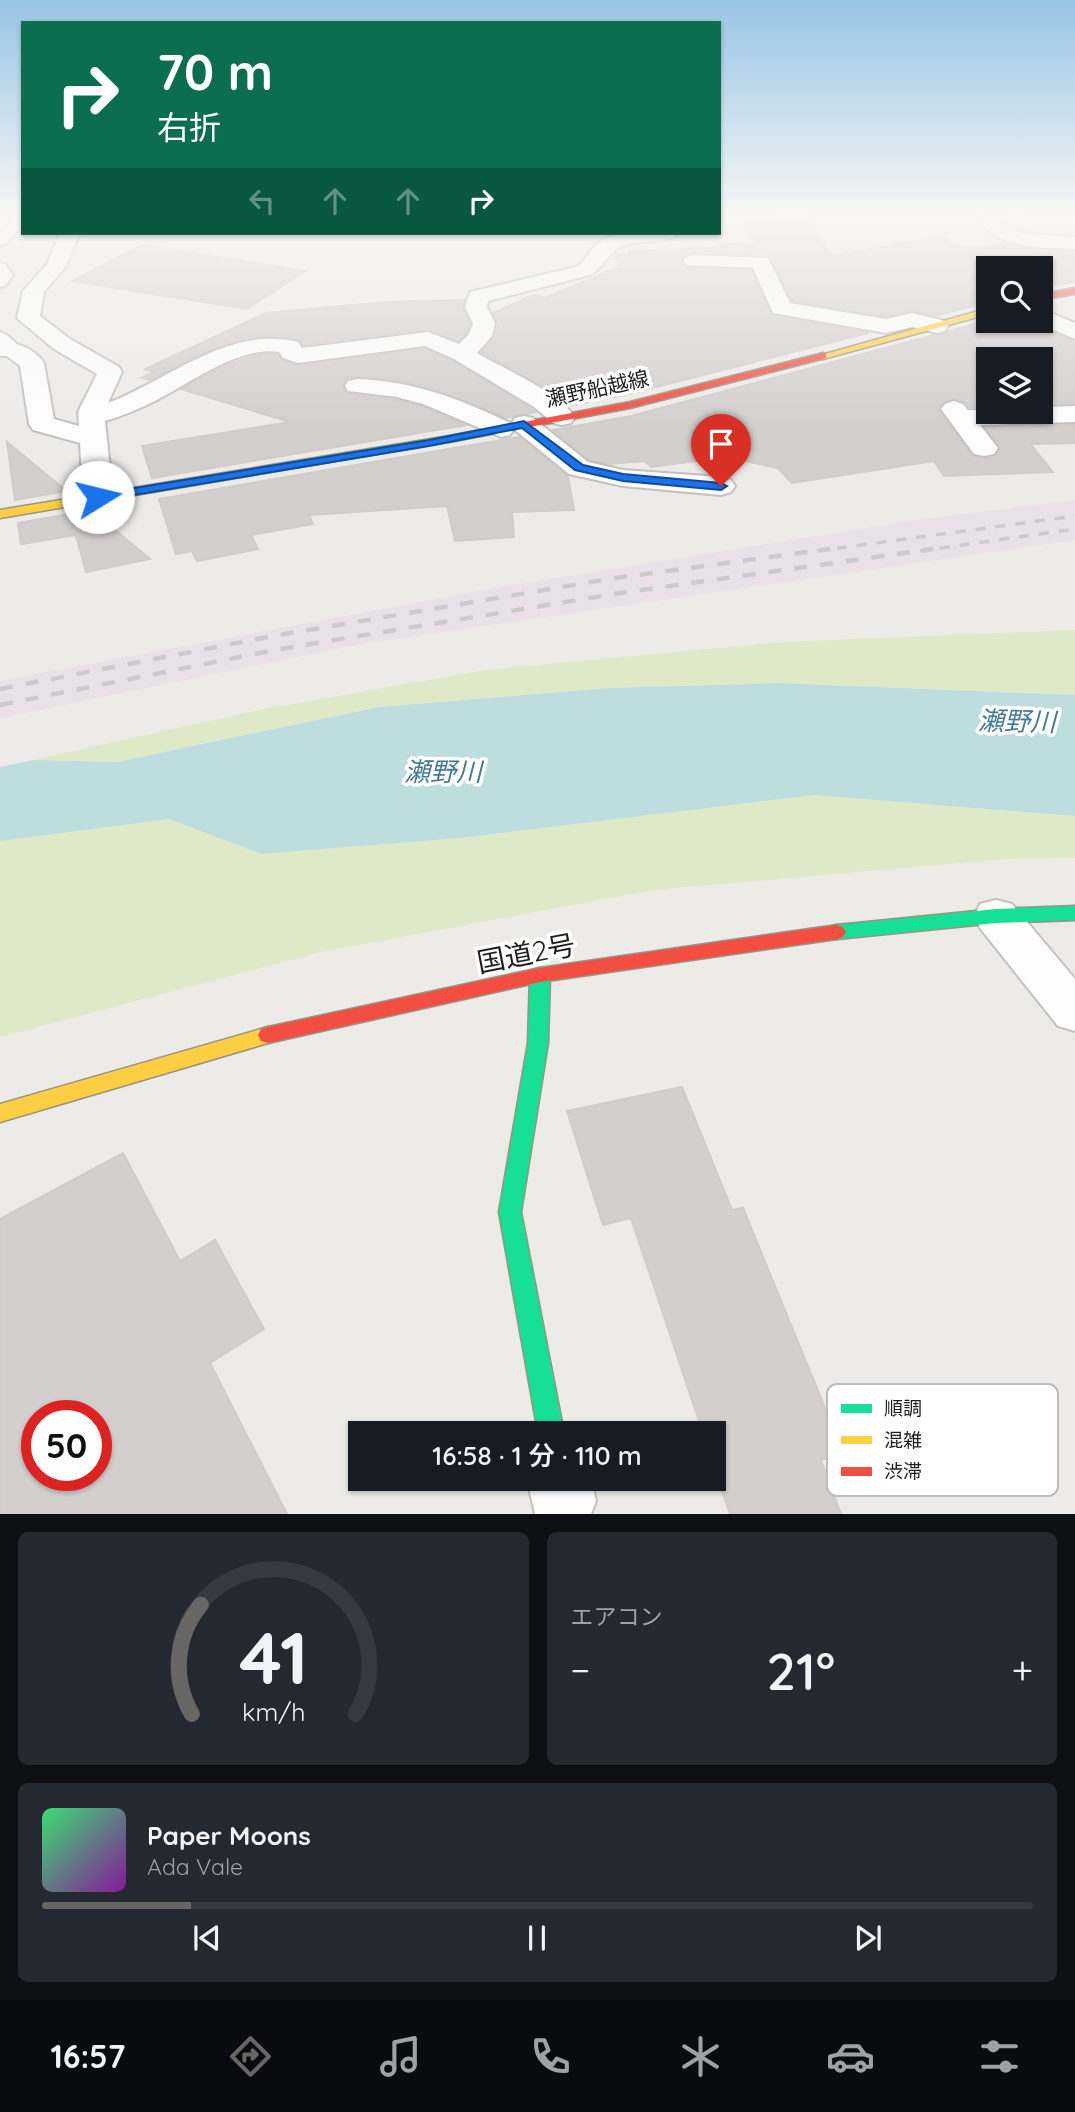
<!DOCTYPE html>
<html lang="ja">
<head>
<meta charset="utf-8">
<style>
	:root { --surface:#171b24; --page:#242831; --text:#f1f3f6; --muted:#9ea1a6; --line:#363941; --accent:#676665 }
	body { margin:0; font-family:Quicksand,"Noto Sans JP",sans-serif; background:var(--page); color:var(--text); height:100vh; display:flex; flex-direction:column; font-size:26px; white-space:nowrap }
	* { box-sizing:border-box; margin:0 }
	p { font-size:23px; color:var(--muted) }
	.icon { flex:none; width:38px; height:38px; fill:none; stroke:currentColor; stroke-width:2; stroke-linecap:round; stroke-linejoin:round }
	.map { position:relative; height:1514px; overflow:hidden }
	.sheet { display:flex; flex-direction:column; gap:18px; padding:18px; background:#0d0f14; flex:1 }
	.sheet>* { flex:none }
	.hud { position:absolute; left:21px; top:21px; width:700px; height:214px; border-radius:0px; box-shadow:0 2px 5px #0004; background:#0b6e4f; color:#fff; overflow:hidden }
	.buttons { position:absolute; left:976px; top:256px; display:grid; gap:14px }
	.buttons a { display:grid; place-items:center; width:77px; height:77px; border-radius:0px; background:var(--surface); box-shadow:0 2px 5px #0004; font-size:35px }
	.speed { position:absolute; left:21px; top:1400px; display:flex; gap:14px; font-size:35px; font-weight:700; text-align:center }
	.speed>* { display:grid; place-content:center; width:91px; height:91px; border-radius:50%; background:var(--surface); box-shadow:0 2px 5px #0004; line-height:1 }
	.speed .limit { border:10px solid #d22; background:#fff; color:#111 }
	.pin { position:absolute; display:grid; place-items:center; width:60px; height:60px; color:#fff; margin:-72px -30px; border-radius:50% 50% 50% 0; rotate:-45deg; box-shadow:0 0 7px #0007 }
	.pin .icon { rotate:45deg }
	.me { position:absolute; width:77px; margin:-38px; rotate:81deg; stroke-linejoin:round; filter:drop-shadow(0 0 5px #0008) }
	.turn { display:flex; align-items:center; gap:24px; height:147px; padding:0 21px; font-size:32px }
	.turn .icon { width:91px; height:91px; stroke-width:2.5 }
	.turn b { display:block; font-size:49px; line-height:60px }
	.lanes { display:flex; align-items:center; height:66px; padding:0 21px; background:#0003; justify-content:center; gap:35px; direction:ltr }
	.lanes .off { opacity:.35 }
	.big { font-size:52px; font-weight:600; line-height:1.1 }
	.sheet .tile { flex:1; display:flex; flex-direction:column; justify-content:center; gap:10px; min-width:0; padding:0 24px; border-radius:10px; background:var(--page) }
	.sheet .dial { align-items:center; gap:0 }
	.dial svg { height:182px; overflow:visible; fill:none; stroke:var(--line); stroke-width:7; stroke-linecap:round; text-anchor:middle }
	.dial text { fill:var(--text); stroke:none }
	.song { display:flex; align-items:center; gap:21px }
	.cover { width:84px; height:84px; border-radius:10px; background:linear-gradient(135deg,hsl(140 70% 55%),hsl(290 70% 35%)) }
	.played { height:7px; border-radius:4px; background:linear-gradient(90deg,var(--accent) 15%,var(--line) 15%) }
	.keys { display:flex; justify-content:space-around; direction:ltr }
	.heat { display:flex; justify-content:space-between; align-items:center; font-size:38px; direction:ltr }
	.sheet .tiles { flex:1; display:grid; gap:18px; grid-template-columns:1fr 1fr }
	.tile:last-child { grid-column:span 2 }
	.trip { position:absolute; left:348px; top:1421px; width:378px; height:70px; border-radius:0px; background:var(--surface); box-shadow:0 2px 5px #0004; font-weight:600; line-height:70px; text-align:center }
	.tabs { display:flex; height:112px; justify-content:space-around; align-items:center; background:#090b0e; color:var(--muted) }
	.tabs .icon { width:49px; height:49px }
	.tabs .active { color:var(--accent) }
	.tabs b { font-size:32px; color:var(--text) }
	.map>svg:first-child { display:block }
	.industrial { fill:#eae1e8 }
	.grass { fill:#dfe9c8 }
	.water { fill:#bddddf }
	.building { fill:#d2cfcd; stroke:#d0ccc9; stroke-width:2; fill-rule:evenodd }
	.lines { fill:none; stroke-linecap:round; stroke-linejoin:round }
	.lane-casing { stroke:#c3c2c0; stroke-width:4 }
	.street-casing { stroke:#c3c2c0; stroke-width:4 }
	.fast-casing { stroke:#979581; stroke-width:3 }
	.slow-casing { stroke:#979581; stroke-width:3 }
	.jam-casing { stroke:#979581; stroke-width:3 }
	.lane { fill:#fcfcfc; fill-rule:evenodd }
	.street { fill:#fcfcfc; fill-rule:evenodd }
	.fast { fill:#16e098; fill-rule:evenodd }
	.slow { fill:#ffcf43; fill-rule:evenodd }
	.jam { fill:#f24e42; fill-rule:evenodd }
	.rail-far1 { stroke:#cbcbca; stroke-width:3.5; stroke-dasharray:10 10; stroke-linecap:butt }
	.rail { stroke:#cbcbca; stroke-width:4.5; stroke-dasharray:13 13; stroke-linecap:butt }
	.route { fill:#1a73e8; stroke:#114b97; stroke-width:2 }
	.labels { text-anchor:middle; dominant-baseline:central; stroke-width:7; stroke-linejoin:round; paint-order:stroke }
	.far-street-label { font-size:21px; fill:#1f1f1f; stroke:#fff }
	.water-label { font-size:26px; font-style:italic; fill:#477a94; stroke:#fff }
	.near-street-label { font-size:28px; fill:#1f1f1f; stroke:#fff }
	.key { fill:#fff; stroke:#bcbcbc; stroke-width:2 }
	.key-label { font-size:19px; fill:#1f1f1f }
</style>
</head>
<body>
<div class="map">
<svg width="1075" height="1514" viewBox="0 0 1075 1514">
	<rect width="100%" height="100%" fill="#edebe8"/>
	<!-- industrial -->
	<polygon class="industrial" points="1075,500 1075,540 361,644 0,718 0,681 46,672 506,586 923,519"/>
	<!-- grass -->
	<g class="grass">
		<polygon points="1075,630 1075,695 777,683 609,688 379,707 117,762 33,760 264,709 485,670 784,642"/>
		<polygon points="814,795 1075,816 1075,858 1005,859 653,890 321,952 0,1037 0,841 3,840 169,819 261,854 460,838"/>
	</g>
	<!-- water -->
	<polygon class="water" points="777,683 1075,695 1075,816 814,795 460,838 261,854 169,819 0,841 0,767 33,760 117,762 379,707 609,688"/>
	<!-- building -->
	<g class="building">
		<polygon points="806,216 831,256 940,237 963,248 1010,245 1075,252 1075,282 1041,287 1041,268 989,268 989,295 980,296 989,302 934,316 911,310 886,316 792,301 768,255 692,252 681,259 686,268 751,271 773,316 868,333 629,394 569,406 545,387 481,352 495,337 498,324 493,313 533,295 545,298 619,267 615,254 630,254 629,251 721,247 720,244 756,245 742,217"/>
		<polygon points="143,245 305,271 247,309 72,281"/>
		<polygon points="464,300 463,308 470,323 467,333 458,341 428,329 303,345 298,339 273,336 248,338 199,355 150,380 141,378 154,372 145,369 266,313 386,302"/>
		<polygon points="990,320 1030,320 1075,342 1075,403 1041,404 1041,359 989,359 989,408 969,407 964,402 953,399 943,402 939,411 972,456 983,459 995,457 1001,448 985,427 1075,425 1075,443 1030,444 1053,472 944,476 934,461 792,483 778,468 725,457 651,467 645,461 608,464 589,460 553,430 631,416"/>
		<polygon points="425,349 453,361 536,412 505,418 437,390 398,381 356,376 347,378 343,385 348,394 396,400 422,406 466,425 152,478 142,446 290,422 181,389 216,370 249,357 264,354 278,355 282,360 298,366"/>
		<polygon points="519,437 568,476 574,510 512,512 514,537 455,541 447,506 309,515 313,524 251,535 258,549 197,561 192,551 176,554 159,499"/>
		<polygon points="7,442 64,489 67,491 15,500"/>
		<polygon points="91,510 150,559 86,572 76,535 21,544 18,523"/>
		<polygon points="682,1087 732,1210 743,1208 844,1454 821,1460 841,1514 730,1514 714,1467 714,1433 703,1433 631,1218 603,1225 567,1111"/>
		<path d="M123,1153l57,108 35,-21 49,89 -54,34 77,151h-287v-295zM37,1416h59v59h-59z"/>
	</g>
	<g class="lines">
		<defs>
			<g id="lane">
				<polygon points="12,213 23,213 23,225 5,244 0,245 0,233 12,222"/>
				<polygon points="0,263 5,264 13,275 5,286 0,287"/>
				<path d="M0,332c8,2 15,10 20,17l-2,3h-12l-6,-6z"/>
			</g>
			<g id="street">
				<path d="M988,213h29l-17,9 12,8 15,4 48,3v12c-33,-2 -76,1 -97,-29z"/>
				<path d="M60,233h20l-14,33 -22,26 -4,24 30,23 49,28 3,5 -14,31c62,-24 121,-78 190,-61l4,6 126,-16 31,12 10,-10 4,-11 -8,-16 5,-15 106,-25c10,-5 13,-17 22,-24 22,-15 55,-11 81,-10 -10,11 -35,7 -50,11 -25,7 -21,22 -39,31l-102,26 -1,6 8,16 -3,13 -15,17c27,16 80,38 98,64l-4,6 -9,2 -9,-2 -19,-16 -80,-48 -29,-13 -127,17 -15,-5 -4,-6c-38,-7 -91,32 -124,49 -16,8 -33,15 -50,20l8,76 -5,6 -10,3 -10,-3 -5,-6 -3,-54 -47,-13 -4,-6 -9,-58 -13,-10h-7v-14c17,0 34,6 44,21l10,56 25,7 -1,-14 19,-38 -43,-25 -37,-31 6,-27 24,-27z"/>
				<polygon points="693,255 768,258 790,303 886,319 912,313 945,321 948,326 945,331 937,333 912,327 886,333 773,313 753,268 686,265 683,261 686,257"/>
				<polygon points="1041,309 1075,323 1075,339 1033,321 1041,320"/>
				<path d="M357,379c56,2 104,20 153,44l4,6 -4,6 -9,2 -78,-33 -26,-7 -49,-6 -3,-5 3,-5z"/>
				<polygon points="954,401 963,404 968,410 1041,411 1041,407 1075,406 1075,422 980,425 998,448 994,454 984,456 974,454 941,409 945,404"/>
				<polygon points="524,416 533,418 588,462 623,470 721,477 731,480 735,486 731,492 721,495 623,486 569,474 515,430 511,424 515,418"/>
				<polygon points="996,900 1012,904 1075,979 1075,1031 1058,1026 980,928 974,916 980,904"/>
				<polygon points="527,1479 591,1479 596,1501 591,1514 535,1514"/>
			</g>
			<g id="fast">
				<polygon points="1075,906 1075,920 996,923 837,939 831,937 828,932 831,927 837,925 996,909"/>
				<polygon points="540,968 547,970 550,975 548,1043 521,1212 564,1433 538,1433 499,1212 528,1043 530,975 533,970"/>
			</g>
			<g id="slow">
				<polygon points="989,308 989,314 823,359 818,356"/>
				<polygon points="449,436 454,439 453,441 0,518 0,510"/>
				<polygon points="268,1027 275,1029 278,1035 275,1041 0,1122 0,1104"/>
			</g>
			<g id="jam">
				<polygon points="1075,288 1075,294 1041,300 1041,294"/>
				<polygon points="823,353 826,354 826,358 630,408 449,442 444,439 449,436 630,402"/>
				<polygon points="837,925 843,927 846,932 843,937 837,939 540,982 268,1043 261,1041 258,1035 261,1029 268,1027 540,968"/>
			</g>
		</defs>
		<!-- lane casing -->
		<use href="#lane" class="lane-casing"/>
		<!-- street casing -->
		<use href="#street" class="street-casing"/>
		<!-- fast casing -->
		<use href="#fast" class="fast-casing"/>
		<!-- slow casing -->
		<use href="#slow" class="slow-casing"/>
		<!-- jam casing -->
		<use href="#jam" class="jam-casing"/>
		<!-- lane -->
		<use href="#lane" class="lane"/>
		<!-- street -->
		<use href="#street" class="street"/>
		<!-- fast -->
		<use href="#fast" class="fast"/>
		<!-- slow -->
		<use href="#slow" class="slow"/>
		<!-- jam -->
		<use href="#jam" class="jam"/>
		<!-- rail-far1 -->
		<g class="rail-far1">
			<polyline points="817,551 1075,516"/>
			<polyline points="920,551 1075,529"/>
		</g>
		<!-- rail -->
		<g class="rail">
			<polyline points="0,689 273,636 615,578 830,549"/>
			<polyline points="0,705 280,649 620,593 933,549"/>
		</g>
	</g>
	<!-- sky -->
	<linearGradient id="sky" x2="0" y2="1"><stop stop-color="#97c4e4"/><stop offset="0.5" stop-color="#f7f6f5"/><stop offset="1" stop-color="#f7f6f5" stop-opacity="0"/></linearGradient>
	<rect width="1075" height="425" fill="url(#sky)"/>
	<!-- route -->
	<polygon class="route" points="524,421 583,465 623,474 721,483 727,486 721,490 623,481 575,470 522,428 429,446 98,501 92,497 98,494 429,440"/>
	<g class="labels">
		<!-- far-street labels -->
		<g class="far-street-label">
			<text transform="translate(597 388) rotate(-12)">瀬野船越線</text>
		</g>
		<!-- water labels -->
		<g class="water-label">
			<text transform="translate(1017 721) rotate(1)">瀬野川</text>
			<text x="443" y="771">瀬野川</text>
		</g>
		<!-- near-street labels -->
		<g class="near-street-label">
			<text transform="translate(526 953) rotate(-11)">国道2号</text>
		</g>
	</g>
	<!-- legend -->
	<rect x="827" y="1384" width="231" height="112" rx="10" class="key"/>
	<rect x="841" y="1404" width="31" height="9" fill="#16e098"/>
	<rect x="841" y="1436" width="31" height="8" fill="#ffcf43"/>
	<rect x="841" y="1467" width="31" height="9" fill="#f24e42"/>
	<g class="key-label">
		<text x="884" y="1415">順調</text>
		<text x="884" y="1447">混雑</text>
		<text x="884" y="1478">渋滞</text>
	</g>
</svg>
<div class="buttons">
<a><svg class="icon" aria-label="search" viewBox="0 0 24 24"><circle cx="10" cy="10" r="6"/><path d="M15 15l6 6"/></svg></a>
<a><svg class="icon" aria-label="layers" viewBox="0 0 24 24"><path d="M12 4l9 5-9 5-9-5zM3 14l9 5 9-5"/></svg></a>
</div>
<div class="speed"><div class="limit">50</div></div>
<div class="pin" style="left:721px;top:486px;background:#d93025"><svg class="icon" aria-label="arrive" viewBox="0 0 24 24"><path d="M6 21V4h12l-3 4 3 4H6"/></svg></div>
<svg class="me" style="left:98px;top:497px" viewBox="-20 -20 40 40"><circle r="19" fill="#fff"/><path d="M0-13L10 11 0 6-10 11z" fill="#1a73e8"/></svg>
<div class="trip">16:58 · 1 分 · 110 m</div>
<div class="hud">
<div class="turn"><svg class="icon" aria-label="right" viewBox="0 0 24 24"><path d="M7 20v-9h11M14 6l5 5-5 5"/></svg><div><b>70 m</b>右折</div></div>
<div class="lanes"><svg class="icon off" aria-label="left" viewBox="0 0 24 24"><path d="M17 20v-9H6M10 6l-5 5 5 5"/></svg><svg class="icon off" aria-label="ahead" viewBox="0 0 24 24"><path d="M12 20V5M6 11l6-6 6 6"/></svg><svg class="icon off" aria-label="ahead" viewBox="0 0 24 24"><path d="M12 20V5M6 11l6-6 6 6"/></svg><svg class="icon" aria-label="right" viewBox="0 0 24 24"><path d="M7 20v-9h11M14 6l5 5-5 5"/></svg></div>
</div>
</div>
<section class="sheet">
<div class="tiles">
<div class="tile dial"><svg viewBox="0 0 100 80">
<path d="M14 69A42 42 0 1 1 86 69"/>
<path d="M14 69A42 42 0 0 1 18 21" stroke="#676665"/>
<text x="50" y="56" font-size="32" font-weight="700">41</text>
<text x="50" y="72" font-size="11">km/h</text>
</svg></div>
<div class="tile"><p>エアコン</p>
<div class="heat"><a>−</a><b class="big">21°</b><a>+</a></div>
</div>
<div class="tile">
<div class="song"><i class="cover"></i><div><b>Paper Moons</b><p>Ada Vale</p></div></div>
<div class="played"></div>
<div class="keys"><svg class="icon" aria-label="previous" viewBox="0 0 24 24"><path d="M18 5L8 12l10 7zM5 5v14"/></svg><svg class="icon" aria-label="pause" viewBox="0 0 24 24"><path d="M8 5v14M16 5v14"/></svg><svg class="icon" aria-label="next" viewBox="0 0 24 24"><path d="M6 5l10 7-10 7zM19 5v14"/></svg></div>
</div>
</div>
</section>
<nav class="tabs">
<b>16:57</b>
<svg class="icon active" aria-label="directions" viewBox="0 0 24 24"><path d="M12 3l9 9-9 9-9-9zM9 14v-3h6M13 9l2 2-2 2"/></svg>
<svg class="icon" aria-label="music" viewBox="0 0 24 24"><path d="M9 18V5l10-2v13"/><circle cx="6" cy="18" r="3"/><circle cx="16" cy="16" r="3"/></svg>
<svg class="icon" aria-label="phone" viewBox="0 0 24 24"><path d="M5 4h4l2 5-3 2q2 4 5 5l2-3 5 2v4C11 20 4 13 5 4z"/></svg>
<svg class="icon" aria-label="climate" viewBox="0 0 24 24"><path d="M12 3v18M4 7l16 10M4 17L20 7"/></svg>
<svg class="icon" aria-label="car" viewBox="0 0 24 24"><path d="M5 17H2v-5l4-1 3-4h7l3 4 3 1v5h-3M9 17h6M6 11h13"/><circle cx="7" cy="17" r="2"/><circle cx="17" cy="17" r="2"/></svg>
<svg class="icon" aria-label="filters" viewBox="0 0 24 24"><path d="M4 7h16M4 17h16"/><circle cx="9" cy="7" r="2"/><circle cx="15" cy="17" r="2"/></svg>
</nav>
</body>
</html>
